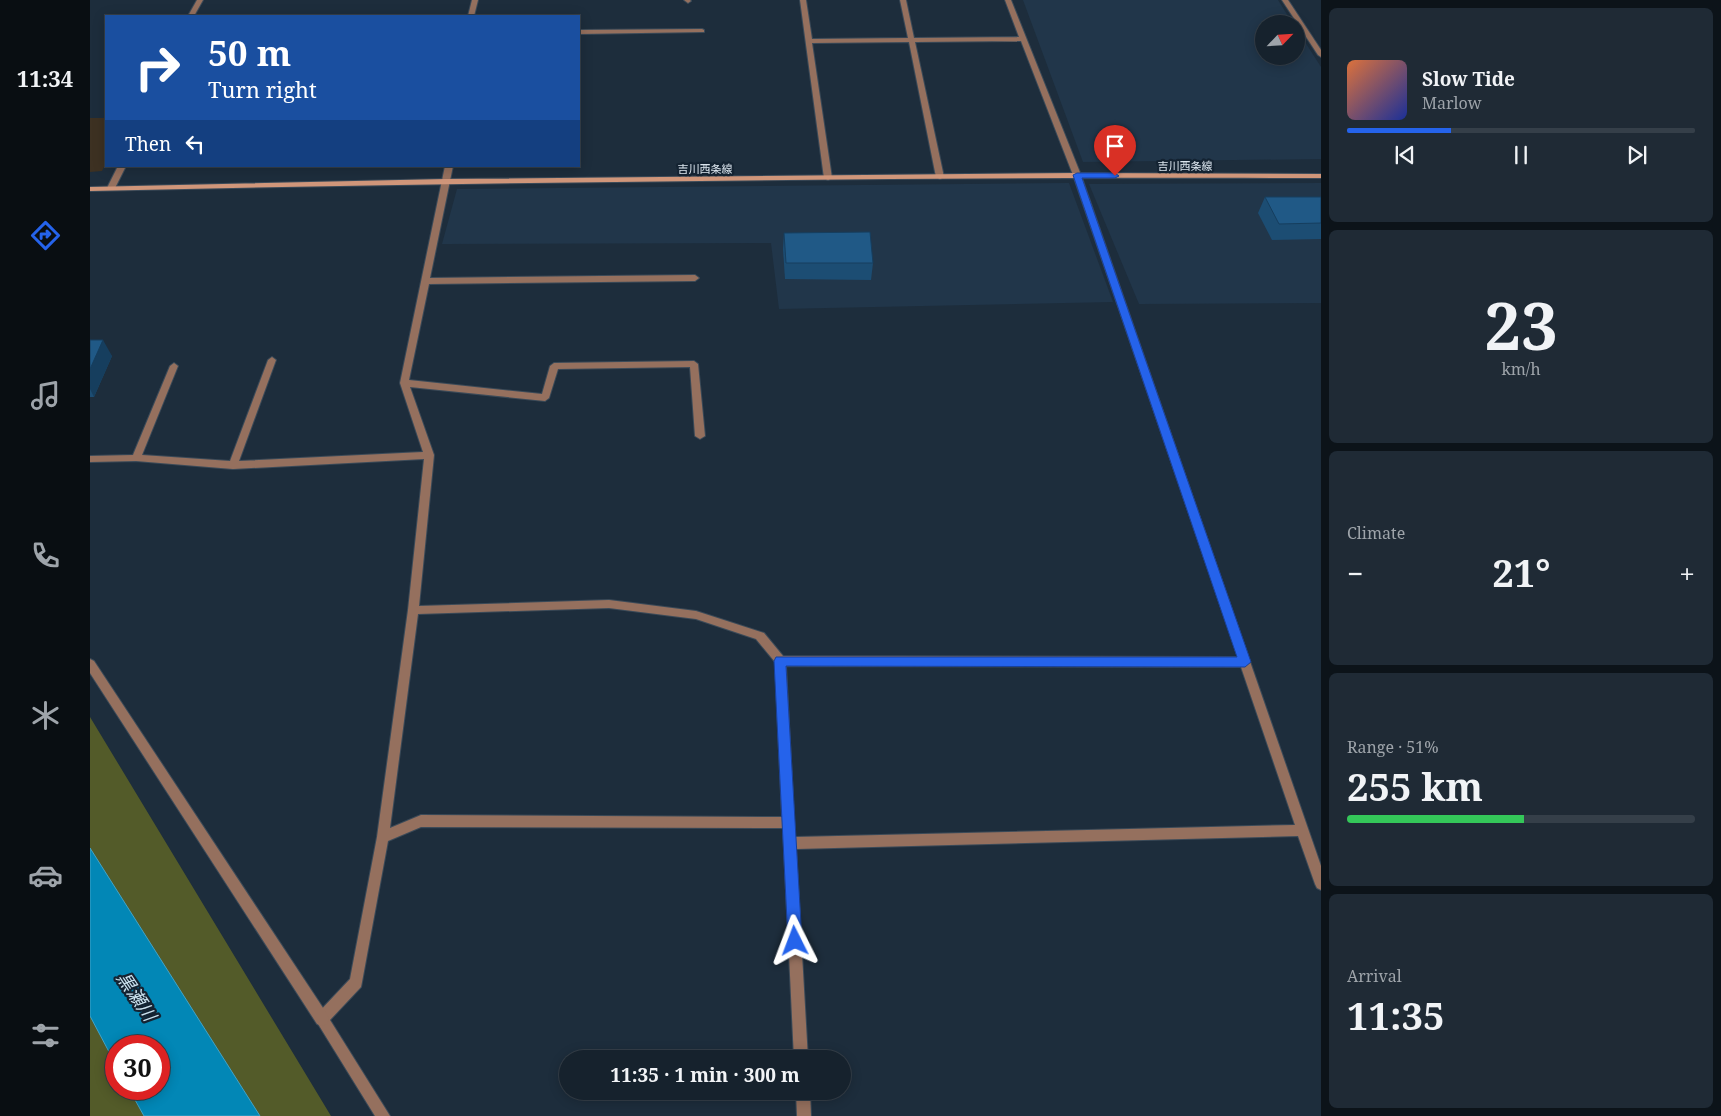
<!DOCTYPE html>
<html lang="en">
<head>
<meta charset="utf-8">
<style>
	:root { --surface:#16222d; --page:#1f2a35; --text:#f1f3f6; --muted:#9ea4aa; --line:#353f49; --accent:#2563eb }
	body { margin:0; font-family:"Noto Serif","Noto Sans JP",serif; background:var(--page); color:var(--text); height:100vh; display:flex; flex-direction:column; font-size:19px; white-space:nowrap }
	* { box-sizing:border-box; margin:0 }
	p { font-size:16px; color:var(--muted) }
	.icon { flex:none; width:28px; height:28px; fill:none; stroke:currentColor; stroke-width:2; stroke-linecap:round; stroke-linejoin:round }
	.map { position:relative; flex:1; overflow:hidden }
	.sheet { display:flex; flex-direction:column; gap:8px; padding:8px; background:#0c1319; width:400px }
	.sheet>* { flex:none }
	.hud { position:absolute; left:15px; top:15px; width:475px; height:152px; border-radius:0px; box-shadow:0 2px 12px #0003,0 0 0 1px var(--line); background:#1a4fa0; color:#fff; overflow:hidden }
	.needle { width:32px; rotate:65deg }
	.tools { position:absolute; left:1165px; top:15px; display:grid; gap:10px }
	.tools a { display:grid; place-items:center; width:50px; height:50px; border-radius:50%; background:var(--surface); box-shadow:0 2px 12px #0003,0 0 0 1px var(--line); font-size:25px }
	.speed { position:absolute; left:15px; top:1035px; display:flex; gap:10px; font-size:25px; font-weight:700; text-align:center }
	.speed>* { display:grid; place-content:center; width:65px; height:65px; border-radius:50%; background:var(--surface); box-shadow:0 2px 12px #0003,0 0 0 1px var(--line); line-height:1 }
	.speed .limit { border:8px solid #d22; background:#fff; color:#111 }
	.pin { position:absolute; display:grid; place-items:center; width:42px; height:42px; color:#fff; margin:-51px -21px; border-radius:50% 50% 50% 0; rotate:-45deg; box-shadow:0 0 5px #0007 }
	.pin .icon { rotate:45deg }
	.me { position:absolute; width:55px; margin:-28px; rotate:357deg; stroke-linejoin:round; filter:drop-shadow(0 0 4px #0008) }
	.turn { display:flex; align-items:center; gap:18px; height:105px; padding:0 20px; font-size:22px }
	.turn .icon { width:65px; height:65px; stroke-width:2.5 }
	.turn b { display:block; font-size:35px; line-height:42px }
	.then { display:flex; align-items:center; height:48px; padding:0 20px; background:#0003; gap:10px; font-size:19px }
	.big { font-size:38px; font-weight:700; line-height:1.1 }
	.sheet .tile { flex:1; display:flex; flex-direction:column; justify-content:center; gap:8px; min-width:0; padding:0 18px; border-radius:8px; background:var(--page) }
	.sheet .dial { align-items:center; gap:0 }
	.dial b { font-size:65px; line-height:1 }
	.song { display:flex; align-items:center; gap:15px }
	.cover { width:60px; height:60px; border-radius:8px; background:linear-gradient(135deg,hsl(20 70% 55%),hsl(230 70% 35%)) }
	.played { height:5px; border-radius:2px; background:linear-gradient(90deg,var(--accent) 30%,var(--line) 30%) }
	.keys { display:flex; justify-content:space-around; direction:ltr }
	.heat { display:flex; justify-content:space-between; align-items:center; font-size:28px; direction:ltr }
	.charge { height:8px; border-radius:4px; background:linear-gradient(90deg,#34c759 51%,var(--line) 0) }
	.trip { position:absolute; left:469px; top:1050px; width:292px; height:50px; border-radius:25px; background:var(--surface); box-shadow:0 2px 12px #0003,0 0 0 1px var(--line); font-weight:700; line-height:50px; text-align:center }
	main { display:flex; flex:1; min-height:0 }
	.tab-bar { display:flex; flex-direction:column; width:90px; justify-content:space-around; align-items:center; background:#090e12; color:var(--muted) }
	.tab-bar .icon { width:35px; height:35px }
	.tab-bar .current { color:var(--accent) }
	.tab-bar b { font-size:22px; color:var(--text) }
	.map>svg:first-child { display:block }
	.built { fill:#21364a }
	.industrial { fill:#3d3122 }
	.green { fill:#535b29; fill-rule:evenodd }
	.water { fill:#0287b6; stroke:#43a3c7 }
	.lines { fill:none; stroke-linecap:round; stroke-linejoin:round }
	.minor-casing { stroke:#3b4a58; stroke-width:2 }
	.tertiary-casing { stroke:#3b4a58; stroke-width:2 }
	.secondary-casing { stroke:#3b4a58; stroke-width:2 }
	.minor { fill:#95705e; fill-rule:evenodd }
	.tertiary { fill:#95705e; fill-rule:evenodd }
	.secondary { fill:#d0967a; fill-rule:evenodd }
	.wall { fill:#1c4d73 }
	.shaded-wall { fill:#163e5e }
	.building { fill:#205986; stroke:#163e5e }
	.route { fill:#2563eb; stroke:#184099 }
	.labels { text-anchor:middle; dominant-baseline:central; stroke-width:4.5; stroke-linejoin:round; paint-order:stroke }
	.far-street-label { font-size:11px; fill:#dbe5ee; stroke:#142332 }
	.near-water-label { font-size:18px; font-style:italic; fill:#cde4f1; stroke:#142332 }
</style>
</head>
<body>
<main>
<nav class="tab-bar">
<b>11:34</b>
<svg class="icon current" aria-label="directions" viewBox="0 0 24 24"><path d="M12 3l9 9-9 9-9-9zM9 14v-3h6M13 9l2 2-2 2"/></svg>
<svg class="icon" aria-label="music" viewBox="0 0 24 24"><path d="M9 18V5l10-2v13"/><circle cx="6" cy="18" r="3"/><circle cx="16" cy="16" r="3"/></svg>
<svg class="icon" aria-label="phone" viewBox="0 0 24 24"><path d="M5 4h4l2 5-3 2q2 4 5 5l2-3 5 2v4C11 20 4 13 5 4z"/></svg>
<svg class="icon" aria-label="climate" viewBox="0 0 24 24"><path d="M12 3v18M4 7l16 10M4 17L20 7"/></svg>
<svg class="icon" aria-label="car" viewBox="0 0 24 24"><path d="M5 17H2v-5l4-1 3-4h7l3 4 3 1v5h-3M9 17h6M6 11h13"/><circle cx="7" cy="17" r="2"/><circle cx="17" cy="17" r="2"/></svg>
<svg class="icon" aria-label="filters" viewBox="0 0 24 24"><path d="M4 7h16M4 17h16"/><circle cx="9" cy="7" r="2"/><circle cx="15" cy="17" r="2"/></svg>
</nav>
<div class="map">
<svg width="1231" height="1116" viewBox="0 0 1231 1116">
	<rect width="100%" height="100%" fill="#1d2d3c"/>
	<!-- built -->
	<g class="built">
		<polygon points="933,0 1188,0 1203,24 1174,24 1174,56 1206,56 1206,28 1231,67 1231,159 993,162"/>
		<polygon points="979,183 1023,302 689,309 681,243 352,244 367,189"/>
		<polygon points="1231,183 1231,303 1049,304 999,184"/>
	</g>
	<!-- industrial -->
	<polygon class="industrial" points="0,118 16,118 16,163 12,171 0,172"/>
	<!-- green -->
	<path class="green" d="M0,717l241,399h-241zM26,1046h43v43h-43z"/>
	<!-- water -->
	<polygon class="water" points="0,848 170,1116 54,1116 39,1089 69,1089 69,1046 26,1046 26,1065 0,1016"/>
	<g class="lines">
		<defs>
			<g id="minor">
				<polygon points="107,0 113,0 104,16 98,16"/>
				<polygon points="382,0 388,0 384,16 378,16"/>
				<polygon points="594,0 600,0 601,1 598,3"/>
				<path d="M710,0h6l6,39 96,-1 -8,-38h6l8,38 105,-1 -14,-37h6l70,175 240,691v24l-4,-2 -2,-4 -17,-48 -502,13 12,210h-14l-11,-231 -362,-1 -33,14 -26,141 -1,5 -31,33 60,96h-15l-60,-97 2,-5 33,-35 27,-142 31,-227 16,-151 -191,10 -97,-8 -46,1v-6l43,-1 37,-89 4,-3 4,3 -36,89 88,6 38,-101 4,-3 4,3 -37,101 184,-9 -23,-69 45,-217h8l-23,112 265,-3 4,3 -4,3 -266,3 -20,96 133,14 8,-28 4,-3 140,-2 4,3 7,72 -5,3 -5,-3 -5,-69 -132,2 -9,29 -4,3 -135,-14 24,68 -15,151 190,-6 87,11 68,22 19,23 455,1 -165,-482 -52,-134 -106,1 29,135 -4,2 -4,-2 -27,-135 -97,1 20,135 -4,2 -4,-2zM519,608l87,11 60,20 19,23 7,155 -361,-2 -31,13 28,-214zM696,666l455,1 54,158 -500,12z"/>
				<polygon points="1192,0 1198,0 1231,50 1231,57 1228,55"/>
				<polygon points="612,29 614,30 614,32 489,34 489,30"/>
				<polygon points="28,166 36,166 24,190 18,190 17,188"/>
				<polygon points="706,1091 720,1091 721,1116 707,1116"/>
			</g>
			<polygon id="tertiary" points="0,659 4,661 237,1014 239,1019 237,1024 232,1026 227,1024 0,673"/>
			<path id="secondary" d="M987,173l244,1v4c-410,-1 -821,4 -1231,13v-4l355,-8z"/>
		</defs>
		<!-- minor casing -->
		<use href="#minor" class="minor-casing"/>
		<!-- tertiary casing -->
		<use href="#tertiary" class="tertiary-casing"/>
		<!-- secondary casing -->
		<use href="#secondary" class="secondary-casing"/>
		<!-- minor -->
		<use href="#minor" class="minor"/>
		<!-- tertiary -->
		<use href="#tertiary" class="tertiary"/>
		<!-- secondary -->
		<use href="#secondary" class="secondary"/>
	</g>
	<!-- wall -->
	<g class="wall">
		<polygon points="1175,197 1231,197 1231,239 1182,240 1168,213"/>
		<polygon points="694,233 783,263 781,280 695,279 693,249"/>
		<polygon points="0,340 22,356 4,397 0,397"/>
	</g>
	<!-- shaded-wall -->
	<polygon class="shaded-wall" points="13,340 22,356 4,397 0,389 0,369"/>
	<!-- building -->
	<g class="building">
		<polygon points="1175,197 1231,197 1231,223 1189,224"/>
		<polygon points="780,232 783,263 696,263 694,233"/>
		<polygon points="0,340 13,340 0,369"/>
	</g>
	<!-- route -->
	<polygon class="route" points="987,173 1025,173 1029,176 1025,178 992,178 1161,662 1155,667 696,666 712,941 710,946 705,948 700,946 698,941 684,661 686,657 1147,657 983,175"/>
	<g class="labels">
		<!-- far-street labels -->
		<g class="far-street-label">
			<text x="1095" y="165">吉川西条線</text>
			<text x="615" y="168">吉川西条線</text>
		</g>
		<!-- near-water labels -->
		<g class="near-water-label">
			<text transform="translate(47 996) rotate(56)">黒瀬川</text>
		</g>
	</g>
</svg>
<div class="tools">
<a><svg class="needle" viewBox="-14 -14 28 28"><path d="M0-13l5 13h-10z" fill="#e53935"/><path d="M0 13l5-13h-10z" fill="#9ea4aa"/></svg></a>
</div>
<div class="speed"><div class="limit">30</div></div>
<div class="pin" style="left:1025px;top:176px;background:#d93025"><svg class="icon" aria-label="arrive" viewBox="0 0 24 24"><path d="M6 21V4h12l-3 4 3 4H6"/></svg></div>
<svg class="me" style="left:705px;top:941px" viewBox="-20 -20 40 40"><path d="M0-17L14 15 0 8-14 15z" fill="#2563eb" stroke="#fff" stroke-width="4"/></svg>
<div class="trip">11:35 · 1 min · 300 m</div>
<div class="hud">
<div class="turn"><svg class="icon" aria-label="right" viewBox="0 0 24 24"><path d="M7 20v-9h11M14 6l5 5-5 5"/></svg><div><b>50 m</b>Turn right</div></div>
<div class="then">Then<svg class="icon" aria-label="left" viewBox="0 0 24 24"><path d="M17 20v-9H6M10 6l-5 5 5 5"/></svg></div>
</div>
</div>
<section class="sheet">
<div class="tile">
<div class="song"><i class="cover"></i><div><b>Slow Tide</b><p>Marlow</p></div></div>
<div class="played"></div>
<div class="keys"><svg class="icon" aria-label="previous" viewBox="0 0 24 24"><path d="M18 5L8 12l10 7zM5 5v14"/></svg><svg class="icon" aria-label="pause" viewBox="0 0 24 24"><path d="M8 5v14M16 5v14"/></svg><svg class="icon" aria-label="next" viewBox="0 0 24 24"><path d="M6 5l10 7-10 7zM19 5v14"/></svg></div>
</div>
<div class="tile dial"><b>23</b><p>km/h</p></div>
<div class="tile"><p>Climate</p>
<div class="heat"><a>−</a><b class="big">21°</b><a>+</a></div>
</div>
<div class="tile"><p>Range · 51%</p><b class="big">255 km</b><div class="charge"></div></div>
<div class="tile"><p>Arrival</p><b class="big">11:35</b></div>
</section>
</main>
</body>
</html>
